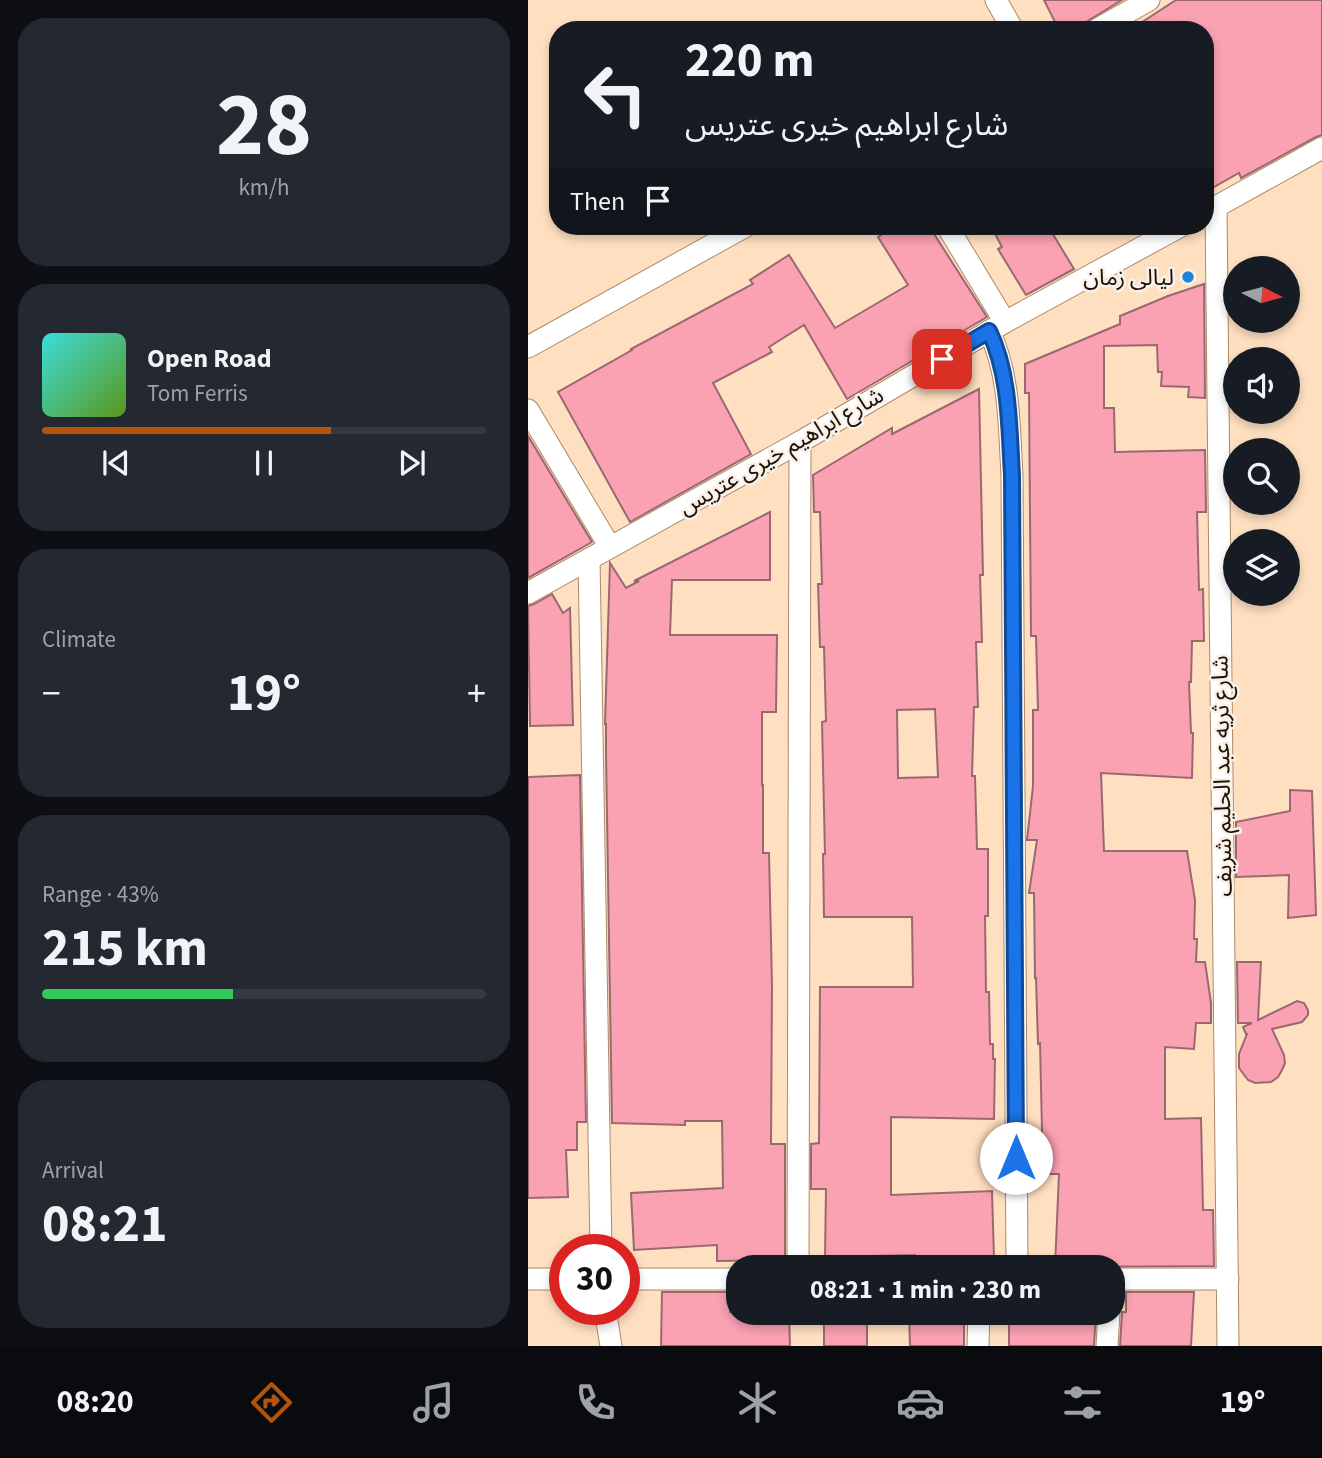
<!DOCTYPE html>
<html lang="en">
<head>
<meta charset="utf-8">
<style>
	:root { --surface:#171b24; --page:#242831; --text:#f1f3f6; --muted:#9ea1a6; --line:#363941; --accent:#b45309 }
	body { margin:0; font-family:"Source Sans 3","Noto Sans Arabic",sans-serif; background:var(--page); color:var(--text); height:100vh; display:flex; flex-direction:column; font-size:26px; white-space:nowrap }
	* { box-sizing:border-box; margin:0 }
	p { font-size:23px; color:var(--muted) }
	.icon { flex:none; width:38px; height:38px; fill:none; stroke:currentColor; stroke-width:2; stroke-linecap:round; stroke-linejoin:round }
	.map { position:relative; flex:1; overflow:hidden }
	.panel { display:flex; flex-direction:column; gap:18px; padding:18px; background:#0d0f14; width:528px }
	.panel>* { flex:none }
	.banner { position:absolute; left:21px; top:21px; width:665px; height:214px; border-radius:28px; box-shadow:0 4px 10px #0003; background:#171b24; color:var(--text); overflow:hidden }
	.needle { width:46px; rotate:96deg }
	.buttons { position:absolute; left:695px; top:256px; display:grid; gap:14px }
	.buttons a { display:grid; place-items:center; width:77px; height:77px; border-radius:50%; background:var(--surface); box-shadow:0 4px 10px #0003; font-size:35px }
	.speed { position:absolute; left:21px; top:1234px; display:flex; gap:14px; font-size:35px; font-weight:700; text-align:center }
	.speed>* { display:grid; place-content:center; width:91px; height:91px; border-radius:50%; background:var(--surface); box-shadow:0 4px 10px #0003; line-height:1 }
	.speed .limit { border:10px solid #d22; background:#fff; color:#111 }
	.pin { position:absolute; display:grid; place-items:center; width:60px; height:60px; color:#fff; margin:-30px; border-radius:14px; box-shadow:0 4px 10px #0006 }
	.me { position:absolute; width:77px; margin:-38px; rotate:0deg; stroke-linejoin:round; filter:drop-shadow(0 0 5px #0008) }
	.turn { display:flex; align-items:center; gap:24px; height:147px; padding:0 21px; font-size:32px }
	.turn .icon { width:91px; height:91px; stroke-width:2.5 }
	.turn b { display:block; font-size:49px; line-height:60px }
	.then { display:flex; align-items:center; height:66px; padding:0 21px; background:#0003; gap:14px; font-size:26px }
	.big { font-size:52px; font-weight:700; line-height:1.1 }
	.panel .widget { flex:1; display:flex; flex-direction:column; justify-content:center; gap:10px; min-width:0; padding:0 24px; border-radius:28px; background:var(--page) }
	.panel .dial { align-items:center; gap:0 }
	.dial b { font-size:91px; line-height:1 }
	.song { display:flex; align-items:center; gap:21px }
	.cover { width:84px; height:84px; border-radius:10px; background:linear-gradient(135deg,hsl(180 70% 55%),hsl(90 70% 35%)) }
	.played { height:7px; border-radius:4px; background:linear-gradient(90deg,var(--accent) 65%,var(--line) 65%) }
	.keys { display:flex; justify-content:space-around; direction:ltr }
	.heat { display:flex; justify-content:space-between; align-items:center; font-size:38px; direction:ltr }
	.charge { height:10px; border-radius:5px; background:linear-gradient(90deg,#34c759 43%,var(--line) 0) }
	.trip { position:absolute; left:198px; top:1255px; width:399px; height:70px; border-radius:28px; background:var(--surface); box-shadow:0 4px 10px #0003; font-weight:700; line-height:70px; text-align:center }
	.dock { display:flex; height:112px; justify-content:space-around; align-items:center; background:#090b0e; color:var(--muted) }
	.dock .icon { width:49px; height:49px }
	.dock .on { color:var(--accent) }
	.dock b { font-size:32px; color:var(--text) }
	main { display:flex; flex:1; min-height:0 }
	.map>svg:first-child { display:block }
	.building { fill:#faa1b2; stroke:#9b6872; stroke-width:2; fill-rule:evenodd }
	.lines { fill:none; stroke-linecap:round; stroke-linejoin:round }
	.minor-casing { stroke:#ad8965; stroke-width:23 }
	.minor { stroke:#fff; stroke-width:21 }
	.route-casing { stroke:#114b97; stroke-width:18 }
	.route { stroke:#1a73e8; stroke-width:12 }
	.poi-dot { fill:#2084d0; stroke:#f9f1e9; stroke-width:2.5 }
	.labels { text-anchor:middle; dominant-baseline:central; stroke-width:5; stroke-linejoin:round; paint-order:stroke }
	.poi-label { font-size:23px; fill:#1e1104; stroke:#f9f1e9; text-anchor:end }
	.street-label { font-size:23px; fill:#1e1104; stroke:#f9f1e9 }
</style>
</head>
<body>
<main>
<section class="panel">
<div class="widget dial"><b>28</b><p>km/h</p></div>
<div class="widget">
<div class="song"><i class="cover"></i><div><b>Open Road</b><p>Tom Ferris</p></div></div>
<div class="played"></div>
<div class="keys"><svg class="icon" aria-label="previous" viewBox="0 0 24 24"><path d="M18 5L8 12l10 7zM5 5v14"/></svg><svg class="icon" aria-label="pause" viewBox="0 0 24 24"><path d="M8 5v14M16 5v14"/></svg><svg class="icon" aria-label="next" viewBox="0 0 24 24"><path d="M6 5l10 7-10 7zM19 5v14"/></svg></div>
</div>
<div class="widget"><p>Climate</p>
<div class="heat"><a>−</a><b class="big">19°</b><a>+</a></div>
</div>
<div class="widget"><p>Range · 43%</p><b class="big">215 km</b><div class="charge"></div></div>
<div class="widget"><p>Arrival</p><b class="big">08:21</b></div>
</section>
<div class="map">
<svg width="794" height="1346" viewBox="0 0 794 1346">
	<rect width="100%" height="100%" fill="#fedfc0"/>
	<!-- building -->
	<g class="building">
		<polygon points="516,0 594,0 545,30 531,30"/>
		<polygon points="648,0 794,0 794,135 788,137 713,178 711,173 677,192 677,30 602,30"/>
		<polygon points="368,226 401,226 459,317 319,399 276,325 241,347 244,352 185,383 223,454 102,522 30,392 104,350 103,349 225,284 222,280 261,255 307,328 380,285 350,237"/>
		<polygon points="463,226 520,226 546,269 498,295 470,249 474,247"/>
		<polygon points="676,284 677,398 660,397 661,387 633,386 634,372 630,372 629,345 576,346 576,408 586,408 587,452 677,450 678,512 669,512 671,590 675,589 676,641 664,641 663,682 661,682 663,733 665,733 664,778 573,773 576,851 659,851 667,900 666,939 669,939 668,962 677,962 683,1003 683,1023 668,1023 666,1049 637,1047 637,1119 673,1118 675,1210 685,1210 686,1266 527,1267 531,1174 515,1174 512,1043 510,1044 508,978 507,978 506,893 501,893 509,840 499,840 505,786 505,710 510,710 508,636 503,636 501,393 497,393 497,364 592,324 592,316 640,296"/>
		<path d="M451,389l4,186h-3l2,67h-6l2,65h-4l-2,69h3l2,73h11v67h-3l1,76h3l1,52h3v15h2l-1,60 -103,-2v78l101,-4 2,67 -79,3v-6l-90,2 1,-68h-15v-45l8,-1 1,-156h93l-1,-70h-88l-1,-63h2l-3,-132 4,-1 -2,-74h-4l-2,-63h4l-2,-72h-6l-1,-37 79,-47v6zM407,709l3,68 -40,1 -1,-68z"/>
		<polygon points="0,436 64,542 0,578"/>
		<polygon points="242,512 242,580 144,580 142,635 249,635 248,712 234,712 234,785 235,785 235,853 241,853 244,985 243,1144 257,1144 257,1260 189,1261 189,1245 106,1250 103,1193 195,1188 194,1121 157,1121 157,1125 84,1123 78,754 78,724 77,724 82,563 98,588 111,581 106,581"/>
		<polygon points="24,594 35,613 42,608 45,725 2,726 0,606 6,604"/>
		<polygon points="52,775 58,1122 49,1122 49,1150 38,1150 40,1197 0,1198 0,777"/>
		<polygon points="762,790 784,791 788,915 760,918 761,875 708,877 708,822 762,811"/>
		<polygon points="709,962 733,962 730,1020 769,1001 776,1003 780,1010 780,1015 774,1022 744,1029 756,1055 757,1063 754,1070 750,1077 743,1082 727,1083 720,1080 711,1068 711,1054 719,1034 718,1034 715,1027 724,1023 710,1023"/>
		<polygon points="134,1292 203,1292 202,1312 261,1312 262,1346 133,1346"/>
		<polygon points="598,1292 666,1292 663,1346 592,1346 594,1312 598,1312"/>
		<rect x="296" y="1312" width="43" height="34"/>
		<polygon points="381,1312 436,1312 436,1346 382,1346"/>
		<polygon points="481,1312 568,1312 566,1346 481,1346"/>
	</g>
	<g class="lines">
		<defs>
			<g id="minor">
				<polyline points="468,0 485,30"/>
				<polyline points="568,30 621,0"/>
				<polyline points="688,207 700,1346"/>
				<polyline points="677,213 794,148"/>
				<polyline points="419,226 477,322"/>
				<path d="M461,331c21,43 20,96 23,144l5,792"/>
				<polyline points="0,347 218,226"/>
				<polyline points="0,410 82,547"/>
				<polyline points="61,559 73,1250"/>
				<polyline points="0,593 272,442 477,322 653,226"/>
				<polyline points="270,1267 272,442"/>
				<polyline points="0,1279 37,1279"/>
				<polyline points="96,1279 210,1279"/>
				<polyline points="584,1279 700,1279"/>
				<polyline points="77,1309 83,1346"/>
				<polyline points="450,1346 451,1312"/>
				<polyline points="579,1346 581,1312"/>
			</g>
		</defs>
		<!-- minor casing -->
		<use href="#minor" class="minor-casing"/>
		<!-- minor -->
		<use href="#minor" class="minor"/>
	</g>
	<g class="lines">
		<defs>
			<path id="route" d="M414,359l47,-28c21,43 20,96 23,144l4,683"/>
		</defs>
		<!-- route casing -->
		<use href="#route" class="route-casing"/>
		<!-- route -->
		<use href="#route" class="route"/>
	</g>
	<!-- markers -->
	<circle class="poi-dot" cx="660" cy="277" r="7"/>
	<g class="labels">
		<!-- poi labels -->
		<g class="poi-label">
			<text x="646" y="277">ليالى زمان</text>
		</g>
		<!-- street labels -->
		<g class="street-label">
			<text transform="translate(253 451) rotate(-30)">شارع ابراهيم خيرى عتريس</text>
			<text transform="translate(694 776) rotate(-91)">شارع ثريه عبد الحليم شريف</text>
		</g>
	</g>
</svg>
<div class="buttons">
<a><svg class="needle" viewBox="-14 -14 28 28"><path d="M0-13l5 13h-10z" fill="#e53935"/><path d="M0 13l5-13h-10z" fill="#9ea1a6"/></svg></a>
<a><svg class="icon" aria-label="sound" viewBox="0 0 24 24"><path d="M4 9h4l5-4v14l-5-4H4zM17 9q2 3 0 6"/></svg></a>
<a><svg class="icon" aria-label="search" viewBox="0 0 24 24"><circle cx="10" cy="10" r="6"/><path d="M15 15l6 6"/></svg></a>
<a><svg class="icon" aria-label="layers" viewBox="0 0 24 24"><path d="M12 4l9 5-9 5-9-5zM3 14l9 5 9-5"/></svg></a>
</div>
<div class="speed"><div class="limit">30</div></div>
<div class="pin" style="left:414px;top:359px;background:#d93025"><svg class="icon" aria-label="arrive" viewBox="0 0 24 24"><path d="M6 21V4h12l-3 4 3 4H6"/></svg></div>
<svg class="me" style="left:488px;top:1158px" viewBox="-20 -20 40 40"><circle r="19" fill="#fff"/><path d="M0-13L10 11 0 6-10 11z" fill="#1a73e8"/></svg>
<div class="trip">08:21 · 1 min · 230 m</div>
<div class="banner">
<div class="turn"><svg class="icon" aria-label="left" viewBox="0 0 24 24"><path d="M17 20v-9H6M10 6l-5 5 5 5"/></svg><div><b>220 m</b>شارع ابراهيم خيرى عتريس</div></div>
<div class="then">Then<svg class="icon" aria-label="arrive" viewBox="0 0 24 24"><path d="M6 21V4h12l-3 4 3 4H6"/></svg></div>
</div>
</div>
</main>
<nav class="dock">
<b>08:20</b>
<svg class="icon on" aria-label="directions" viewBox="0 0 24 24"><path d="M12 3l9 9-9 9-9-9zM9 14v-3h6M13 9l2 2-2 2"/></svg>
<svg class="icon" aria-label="music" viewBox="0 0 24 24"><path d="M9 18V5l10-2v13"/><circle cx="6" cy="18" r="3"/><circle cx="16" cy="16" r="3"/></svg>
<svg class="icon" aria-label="phone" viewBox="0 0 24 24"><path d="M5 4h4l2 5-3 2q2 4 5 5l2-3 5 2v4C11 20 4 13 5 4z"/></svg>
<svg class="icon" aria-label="climate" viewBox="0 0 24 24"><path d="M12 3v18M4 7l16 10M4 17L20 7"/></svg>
<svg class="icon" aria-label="car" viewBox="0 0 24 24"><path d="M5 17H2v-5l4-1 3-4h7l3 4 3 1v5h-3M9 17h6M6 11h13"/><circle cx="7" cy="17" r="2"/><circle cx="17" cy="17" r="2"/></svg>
<svg class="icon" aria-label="filters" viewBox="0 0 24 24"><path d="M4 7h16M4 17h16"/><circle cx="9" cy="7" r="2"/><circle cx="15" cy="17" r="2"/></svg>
<b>19°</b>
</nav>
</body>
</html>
